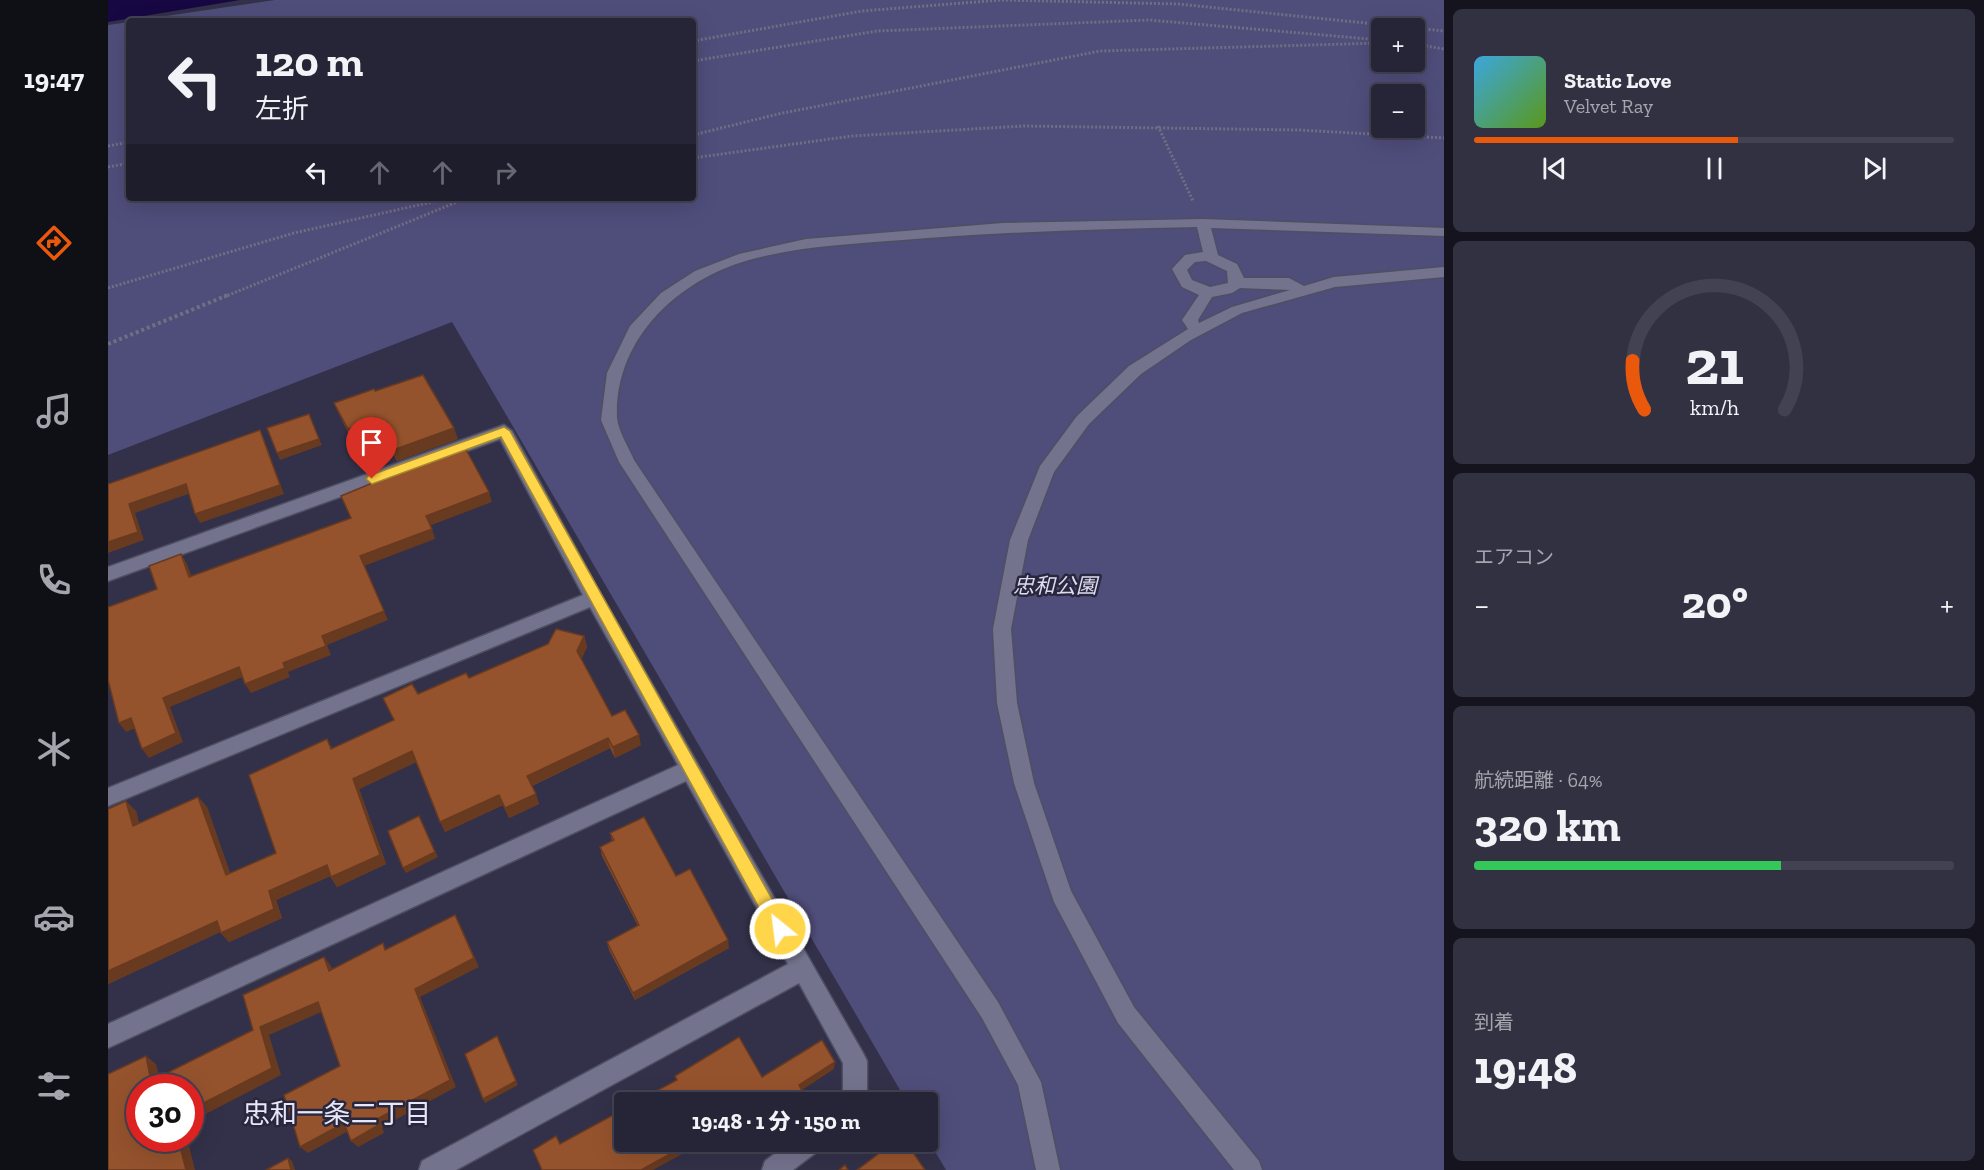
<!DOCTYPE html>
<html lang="ja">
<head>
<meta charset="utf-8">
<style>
	:root { --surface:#262537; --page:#323142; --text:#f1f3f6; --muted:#a4a5ad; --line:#424252; --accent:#ea580c }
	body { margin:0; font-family:"Zilla Slab","Noto Sans JP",serif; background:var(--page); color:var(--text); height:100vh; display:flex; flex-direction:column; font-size:22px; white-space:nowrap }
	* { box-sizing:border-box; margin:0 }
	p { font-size:20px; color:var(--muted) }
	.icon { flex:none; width:33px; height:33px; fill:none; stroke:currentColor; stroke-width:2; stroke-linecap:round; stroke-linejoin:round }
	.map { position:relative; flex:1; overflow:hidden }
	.details { display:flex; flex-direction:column; gap:9px; padding:9px; background:#15141e; width:540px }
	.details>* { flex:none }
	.banner { position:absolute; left:18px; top:18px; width:570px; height:183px; border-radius:6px; box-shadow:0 6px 24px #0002,0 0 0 2px var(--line); background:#262537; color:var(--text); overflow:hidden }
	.buttons { position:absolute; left:1263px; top:18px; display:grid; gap:12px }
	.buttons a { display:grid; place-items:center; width:54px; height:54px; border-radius:6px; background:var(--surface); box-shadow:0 6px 24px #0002,0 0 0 2px var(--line); font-size:30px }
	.speed { position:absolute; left:18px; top:1074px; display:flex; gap:12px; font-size:30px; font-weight:700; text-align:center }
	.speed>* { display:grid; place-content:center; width:78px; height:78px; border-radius:50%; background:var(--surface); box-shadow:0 6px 24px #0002,0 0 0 2px var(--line); line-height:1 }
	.speed .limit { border:9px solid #d22; background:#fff; color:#111 }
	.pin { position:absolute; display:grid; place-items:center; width:51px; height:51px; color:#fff; margin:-62px -26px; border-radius:50% 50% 50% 0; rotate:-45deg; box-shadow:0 0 6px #0007 }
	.pin .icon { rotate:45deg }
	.me { position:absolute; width:66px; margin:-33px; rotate:331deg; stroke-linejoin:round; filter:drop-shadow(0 0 4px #0008) }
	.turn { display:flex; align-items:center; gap:21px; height:126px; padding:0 30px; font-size:27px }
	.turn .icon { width:78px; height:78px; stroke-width:2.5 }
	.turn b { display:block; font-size:42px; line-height:51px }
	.lanes { display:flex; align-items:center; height:57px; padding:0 30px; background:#0003; justify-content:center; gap:30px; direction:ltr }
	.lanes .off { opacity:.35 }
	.big { font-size:45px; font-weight:800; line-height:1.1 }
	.details .widget { flex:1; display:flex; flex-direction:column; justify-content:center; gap:9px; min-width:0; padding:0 21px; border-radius:9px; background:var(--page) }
	.details .dial { align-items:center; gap:0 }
	.dial svg { height:156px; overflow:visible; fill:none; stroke:var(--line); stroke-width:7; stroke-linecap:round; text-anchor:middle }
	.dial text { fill:var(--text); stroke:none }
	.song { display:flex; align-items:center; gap:18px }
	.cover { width:72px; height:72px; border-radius:9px; background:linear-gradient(135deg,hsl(200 70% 55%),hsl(90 70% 35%)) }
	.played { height:6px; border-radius:3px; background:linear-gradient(90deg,var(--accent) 55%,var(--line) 55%) }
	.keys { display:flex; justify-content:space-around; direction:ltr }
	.heat { display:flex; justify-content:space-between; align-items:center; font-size:33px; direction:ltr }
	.charge { height:9px; border-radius:4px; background:linear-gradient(90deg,#34c759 64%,var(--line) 0) }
	.trip { position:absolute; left:506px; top:1092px; width:324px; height:60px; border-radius:6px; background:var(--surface); box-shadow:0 6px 24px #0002,0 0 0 2px var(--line); font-weight:800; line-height:60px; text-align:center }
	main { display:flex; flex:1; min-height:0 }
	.tab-bar { display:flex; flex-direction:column; width:108px; justify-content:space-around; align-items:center; background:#0f0f16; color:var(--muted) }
	.tab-bar .icon { width:42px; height:42px }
	.tab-bar .selected { color:var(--accent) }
	.tab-bar b { font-size:27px; color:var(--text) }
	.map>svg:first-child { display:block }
	.green { fill:#4f4d7a; fill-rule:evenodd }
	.water { fill:#170843 }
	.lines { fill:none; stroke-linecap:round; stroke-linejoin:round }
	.street-casing { stroke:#4f4f63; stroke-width:3 }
	.path-far1 { stroke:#706f84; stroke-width:3; stroke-dasharray:2 2; stroke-linecap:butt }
	.path { stroke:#706f84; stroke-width:4; stroke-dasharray:3 3; stroke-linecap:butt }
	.street { fill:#73738e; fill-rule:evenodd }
	.wall { fill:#804727 }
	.shaded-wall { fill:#683a20 }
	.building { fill:#95532d; stroke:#683a20; stroke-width:1.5 }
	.route { fill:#ffd54a; stroke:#a68a30; stroke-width:1.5 }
	.labels { text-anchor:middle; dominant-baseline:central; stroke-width:5; stroke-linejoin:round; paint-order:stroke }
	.park-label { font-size:21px; font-style:italic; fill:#dcdcf0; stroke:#28273e }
	.near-neighbourhood-label { font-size:27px; fill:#e7e7f7; stroke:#28273e }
</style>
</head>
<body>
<main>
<nav class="tab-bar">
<b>19:47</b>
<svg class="icon selected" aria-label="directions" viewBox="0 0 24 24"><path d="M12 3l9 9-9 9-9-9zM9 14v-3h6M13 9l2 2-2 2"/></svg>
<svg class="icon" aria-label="music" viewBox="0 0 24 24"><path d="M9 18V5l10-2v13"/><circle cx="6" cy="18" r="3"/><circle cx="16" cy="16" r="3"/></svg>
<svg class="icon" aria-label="phone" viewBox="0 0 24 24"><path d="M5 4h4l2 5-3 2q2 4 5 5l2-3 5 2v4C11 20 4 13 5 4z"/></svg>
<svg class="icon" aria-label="climate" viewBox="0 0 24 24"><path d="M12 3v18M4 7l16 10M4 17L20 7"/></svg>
<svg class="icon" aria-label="car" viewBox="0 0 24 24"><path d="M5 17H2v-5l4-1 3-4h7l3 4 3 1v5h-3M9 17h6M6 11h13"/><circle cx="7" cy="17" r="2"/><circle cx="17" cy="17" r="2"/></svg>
<svg class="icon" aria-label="filters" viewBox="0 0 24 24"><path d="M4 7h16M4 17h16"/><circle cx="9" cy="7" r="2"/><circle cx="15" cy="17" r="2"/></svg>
</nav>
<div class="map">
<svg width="1336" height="1170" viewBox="0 0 1336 1170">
	<rect width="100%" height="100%" fill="#323149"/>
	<!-- green -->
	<path class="green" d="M167,0h1169v1170h-498l-19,-32v-36h-20l-455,-780 -344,133v-430l21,-3v176h564v-177h-561zM1274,28h32v34h-32zM1274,94h32v34h-32z"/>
	<!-- water -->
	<polygon class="water" points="0,0 132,0 0,22"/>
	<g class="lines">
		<defs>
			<g id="street">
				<path d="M1095,219l241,9v8l-233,-8 7,27 19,9 7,14h45l15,8 30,-9 110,-10v10l-109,10 -93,26 -51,27 -50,34 -52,50 -35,48 -26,68 -17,89 6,74 17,80 37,108 63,116 125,154 3,9h-28l-116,-147 -64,-121 -40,-119 -17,-80 -4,-74 17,-89 30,-74 37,-50 52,-50 59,-37 -6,-9 17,-25 -17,-8 -10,-18 13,-14 18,-3 -6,-25c-99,2 -197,5 -295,13 -51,4 -102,6 -153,20 -71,20 -135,79 -132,158 1,13 12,30 17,42l364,542 43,80 19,88h-24l-18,-85 -36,-67 -363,-556 -18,-42 6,-47 23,-47 31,-33 34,-22 44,-17 67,-15 197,-16zM1098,261l21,10 1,12 -18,4 -18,-7 -5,-10 8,-8zM1132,288l50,2 -58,17 -33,16 -1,-3 14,-23 20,-4z"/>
				<polygon points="396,425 404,431 492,593 755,1053 759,1061 759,1102 735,1102 735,1063 691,983 348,1170 311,1170 314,1161 680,964 578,781 0,1048 0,1024 570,765 482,607 0,806 0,788 475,595 392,439 0,581 0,567"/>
				<polygon points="682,1142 713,1142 710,1151 685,1170 654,1170 657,1161"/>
			</g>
		</defs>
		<!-- street casing -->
		<use href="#street" class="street-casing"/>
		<!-- path-far1 -->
		<g class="path-far1">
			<polyline points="585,41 754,11 893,0 1070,4 1336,31"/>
			<polyline points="1306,44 1336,49"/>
			<polyline points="585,61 769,31 1041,20 1273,40"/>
			<polyline points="1050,126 1085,201"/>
			<polyline points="585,135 670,114 992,51 1274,43"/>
			<polyline points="0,146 21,142"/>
			<polyline points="585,158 744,136 916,126 1191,130 1336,138"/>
			<polyline points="0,167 21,163"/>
			<polyline points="0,288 186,233 342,198"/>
			<polyline points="116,297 359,198"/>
		</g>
		<!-- path -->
		<polyline class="path" points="0,344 120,295"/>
		<!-- street -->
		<use href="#street" class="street"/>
	</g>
	<!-- wall -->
	<g class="wall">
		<polygon points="267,391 350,439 289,461 272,430 244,440 231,414 226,403"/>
		<polygon points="476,636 479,647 473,659 504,716 533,745 507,758 502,748 424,786 431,804 401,818 395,805 337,832 308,762 251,789 278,864 229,887 222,876 168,900 174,918 121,942 112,932 0,984 28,811 31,824 90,797 99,807 122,873 168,853 219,739 224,748 286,720 310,694 361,678"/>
		<polygon points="502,833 568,876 621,948 527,1000 501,950 499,942 530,926 494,856 492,847 504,841"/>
	</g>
	<!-- shaded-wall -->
	<g class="shaded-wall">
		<polygon points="268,418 272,430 244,440 240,429"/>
		<polygon points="346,428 350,439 289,461 285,450"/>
		<polygon points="152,430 156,439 176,494 92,523 87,514"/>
		<polygon points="211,439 214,445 172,460 169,453"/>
		<polygon points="78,484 83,493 27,513 36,540 0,553 0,542 21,504"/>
		<polygon points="381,492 384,502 321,526 318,516"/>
		<polygon points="324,529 327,539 256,566 252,556"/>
		<polygon points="73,554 79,564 87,586 81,577"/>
		<polygon points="276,611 280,620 219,645 223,655 180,672 182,677 143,693 137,684 175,663 214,636"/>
		<polygon points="476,636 479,647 472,663 469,651"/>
		<polygon points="131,667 137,676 62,707 75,742 41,758 34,749 55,698"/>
		<polygon points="23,718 30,727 18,732 11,723"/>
		<polygon points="531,735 533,745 507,758 505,747"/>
		<polygon points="500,738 502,748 423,786 419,776"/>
		<polygon points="304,751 309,762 251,789 278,864 229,887 223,877 245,779"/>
		<polygon points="428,794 431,804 401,818 397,808"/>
		<polygon points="391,795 395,805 337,832 332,822"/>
		<polygon points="90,797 99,807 126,885 118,875"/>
		<polygon points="18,801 28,811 34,836 25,826"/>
		<polygon points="313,821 330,857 298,873 295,868"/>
		<polygon points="219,865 225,875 168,900 174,918 121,942 113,933 161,891"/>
		<polygon points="347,915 352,924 371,967 312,997 348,1087 274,1127 276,1133 250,1147 243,1141 267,1120 307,989"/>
		<polygon points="109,921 118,929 0,984 0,971"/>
		<polygon points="620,940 621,948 527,1000 525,993"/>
		<polygon points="216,957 223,966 228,979 221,971"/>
		<polygon points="210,1002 218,1010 161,1035 173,1075 82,1122 82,1110 152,1027"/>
		<polygon points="389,1036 410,1085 377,1103 375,1099"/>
		<polygon points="38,1056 48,1064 54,1088 43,1081"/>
		<polygon points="727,1062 726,1069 691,1092 691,1085"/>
		<polygon points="698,1098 698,1102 691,1102"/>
		<polygon points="236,1123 244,1129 200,1153 192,1147"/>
		<polygon points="70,1138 79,1138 87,1170 78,1170"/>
		<polygon points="584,1142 596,1142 545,1170 533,1170"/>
		<polygon points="602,1142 614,1142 603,1148"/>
		<polygon points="180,1158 184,1161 187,1170 183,1170"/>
	</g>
	<!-- building -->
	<g class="building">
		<polygon points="315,375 346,428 285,450 268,418 240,429 226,403 266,389 267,391"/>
		<polygon points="201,414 211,439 169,453 159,428"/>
		<polygon points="152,430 172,485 87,514 78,484 21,504 30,532 0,542 0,484"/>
		<polygon points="355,444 381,492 318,516 324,529 252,556 276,611 214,636 218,646 175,663 177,668 137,684 131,667 55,698 68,733 34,749 23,718 11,723 0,680 0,607 49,589 41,566 73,554 81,577 243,518 233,496 296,470 293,466"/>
		<polygon points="448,629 476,636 469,651 504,716 517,710 531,735 505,747 500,738 419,776 428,794 397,808 391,795 332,822 304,751 245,779 272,855 223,877 219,865 161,891 166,909 113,933 109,921 0,971 0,809 18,801 25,826 90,797 118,875 168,853 141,775 219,739 223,749 286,720 275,698 304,684 310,694 358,673 361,678 440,644"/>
		<polygon points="311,816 327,852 295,868 280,831"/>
		<polygon points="536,817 568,876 582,869 620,940 525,993 499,942 531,925 492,847 506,840 502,833"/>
		<polygon points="347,915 366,958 307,989 342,1080 267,1120 269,1126 243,1141 236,1123 192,1147 176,1095 232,1066 210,1002 152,1027 164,1068 82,1110 82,1088 32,1088 32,1138 70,1138 78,1170 0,1170 0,1074 38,1056 43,1081 145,1030 135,995 216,957 221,971 275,943 277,950"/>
		<polygon points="389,1036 408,1081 375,1099 357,1054"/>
		<polygon points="631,1037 654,1077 714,1040 727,1062 691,1085 698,1098 691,1102 528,1102 569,1080 567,1076"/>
		<polygon points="516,1109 516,1142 584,1142 533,1170 434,1170 425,1150 448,1136 452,1144"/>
		<polygon points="786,1142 798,1142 817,1170 749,1170"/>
		<polygon points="180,1158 183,1170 158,1170"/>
		<polygon points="737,1165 740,1170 731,1170"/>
	</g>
	<!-- route -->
	<polygon class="route" points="396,427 402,431 678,924 680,929 678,935 672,937 666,935 393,437 264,484 258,479 260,476"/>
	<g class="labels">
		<!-- park labels -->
		<g class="park-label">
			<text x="947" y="585">忠和公園</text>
		</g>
		<!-- near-neighbourhood labels -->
		<g class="near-neighbourhood-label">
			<text x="229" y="1114">忠和一条二丁目</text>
		</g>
	</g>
</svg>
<div class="buttons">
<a>+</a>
<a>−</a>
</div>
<div class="speed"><div class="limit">30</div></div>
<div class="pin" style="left:264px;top:479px;background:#d93025"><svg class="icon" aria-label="arrive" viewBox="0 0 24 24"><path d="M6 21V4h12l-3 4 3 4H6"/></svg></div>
<svg class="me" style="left:672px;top:929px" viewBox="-20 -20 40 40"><circle r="17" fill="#ffd54a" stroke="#fff" stroke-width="3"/><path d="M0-11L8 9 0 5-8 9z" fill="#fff"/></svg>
<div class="trip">19:48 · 1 分 · 150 m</div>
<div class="banner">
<div class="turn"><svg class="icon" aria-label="left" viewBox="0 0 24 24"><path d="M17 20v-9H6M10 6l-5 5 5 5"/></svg><div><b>120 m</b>左折</div></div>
<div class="lanes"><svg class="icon" aria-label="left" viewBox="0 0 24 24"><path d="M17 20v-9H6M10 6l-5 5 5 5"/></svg><svg class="icon off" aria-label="ahead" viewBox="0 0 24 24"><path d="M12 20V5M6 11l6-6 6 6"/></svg><svg class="icon off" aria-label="ahead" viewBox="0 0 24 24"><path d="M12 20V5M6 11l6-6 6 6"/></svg><svg class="icon off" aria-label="right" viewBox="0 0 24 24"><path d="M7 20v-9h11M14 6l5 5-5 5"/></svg></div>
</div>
</div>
<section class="details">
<div class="widget">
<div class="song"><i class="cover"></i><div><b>Static Love</b><p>Velvet Ray</p></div></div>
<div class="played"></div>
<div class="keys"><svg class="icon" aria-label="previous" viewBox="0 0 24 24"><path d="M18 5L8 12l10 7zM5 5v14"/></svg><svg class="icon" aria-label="pause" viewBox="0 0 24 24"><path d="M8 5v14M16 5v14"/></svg><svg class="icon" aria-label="next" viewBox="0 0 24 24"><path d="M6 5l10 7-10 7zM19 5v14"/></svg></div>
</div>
<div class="widget dial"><svg viewBox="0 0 100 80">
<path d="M14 69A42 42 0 1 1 86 69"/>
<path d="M14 69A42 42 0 0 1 8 44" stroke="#ea580c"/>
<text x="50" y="56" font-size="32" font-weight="700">21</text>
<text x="50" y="72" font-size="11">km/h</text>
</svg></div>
<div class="widget"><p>エアコン</p>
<div class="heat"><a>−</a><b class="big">20°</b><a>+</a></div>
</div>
<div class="widget"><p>航続距離 · 64%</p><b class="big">320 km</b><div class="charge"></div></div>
<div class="widget"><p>到着</p><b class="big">19:48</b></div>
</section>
</main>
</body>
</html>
